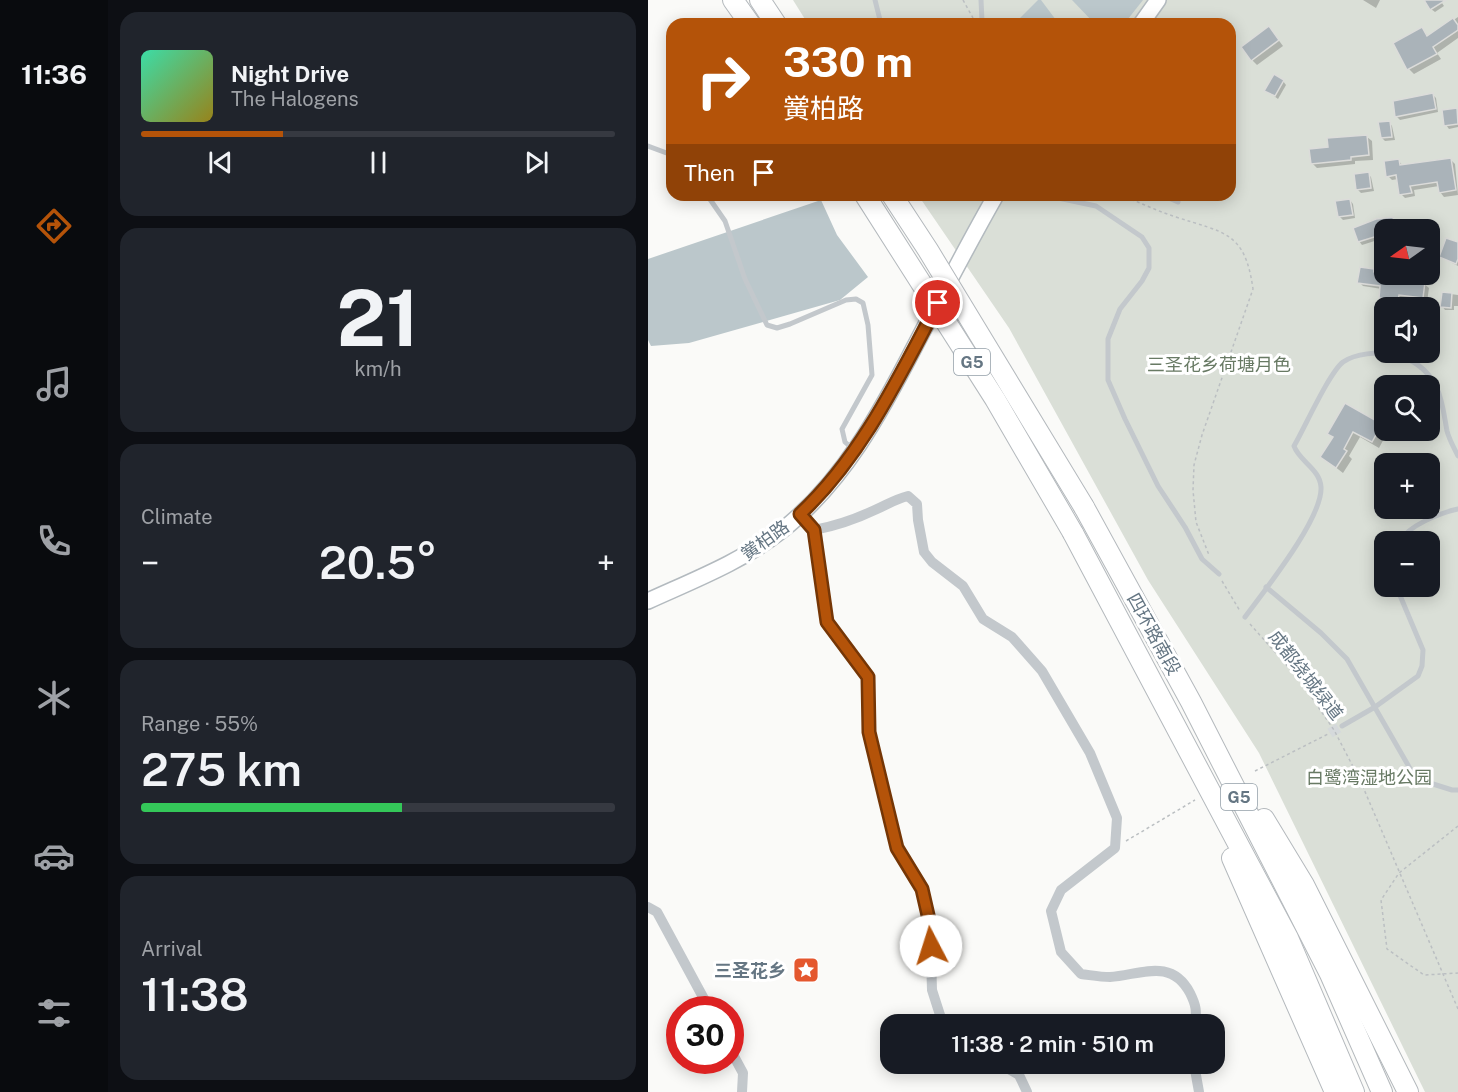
<!DOCTYPE html>
<html lang="en">
<head>
<meta charset="utf-8">
<style>
	:root { --surface:#171b24; --page:#20242c; --text:#f1f3f6; --muted:#9ea1a6; --line:#363941; --accent:#b45309 }
	body { margin:0; font-family:"Public Sans","Noto Sans SC",sans-serif; background:var(--page); color:var(--text); height:100vh; display:flex; flex-direction:column; font-size:22px; white-space:nowrap }
	* { box-sizing:border-box; margin:0 }
	p { font-size:20px; color:var(--muted) }
	.icon { flex:none; width:33px; height:33px; fill:none; stroke:currentColor; stroke-width:2; stroke-linecap:round; stroke-linejoin:round }
	.map { position:relative; flex:1; overflow:hidden }
	.side { display:flex; flex-direction:column; gap:12px; padding:12px; background:#0d0f14; width:540px }
	.side>* { flex:none }
	.guide { position:absolute; left:18px; top:18px; width:570px; height:183px; border-radius:18px; box-shadow:0 3px 15px #0003; background:#b45309; color:#fff; overflow:hidden }
	.needle { width:39px; rotate:256deg }
	.buttons { position:absolute; left:726px; top:219px; display:grid; gap:12px }
	.buttons a { display:grid; place-items:center; width:66px; height:66px; border-radius:12px; background:var(--surface); box-shadow:0 3px 15px #0003; font-size:30px }
	.speed { position:absolute; left:18px; top:996px; display:flex; gap:12px; font-size:30px; font-weight:700; text-align:center }
	.speed>* { display:grid; place-content:center; width:78px; height:78px; border-radius:50%; background:var(--surface); box-shadow:0 3px 15px #0003; line-height:1 }
	.speed .limit { border:9px solid #d22; background:#fff; color:#111 }
	.pin { position:absolute; display:grid; place-items:center; width:51px; height:51px; color:#fff; margin:-26px; border:3px solid #fff; border-radius:50%; box-shadow:0 2px 6px #0007 }
	.me { position:absolute; width:66px; margin:-33px; rotate:355deg; stroke-linejoin:round; filter:drop-shadow(0 0 4px #0008) }
	.turn { display:flex; align-items:center; gap:21px; height:126px; padding:0 18px; font-size:27px }
	.turn .icon { width:78px; height:78px; stroke-width:2.5 }
	.turn b { display:block; font-size:42px; line-height:51px }
	.then { display:flex; align-items:center; height:57px; padding:0 18px; background:#0003; gap:12px; font-size:22px }
	.big { font-size:45px; font-weight:600; line-height:1.1 }
	.side .card { flex:1; display:flex; flex-direction:column; justify-content:center; gap:9px; min-width:0; padding:0 21px; border-radius:18px; background:var(--page) }
	.side .dial { align-items:center; gap:0 }
	.dial b { font-size:78px; line-height:1 }
	.song { display:flex; align-items:center; gap:18px }
	.cover { width:72px; height:72px; border-radius:9px; background:linear-gradient(135deg,hsl(160 70% 55%),hsl(50 70% 35%)) }
	.played { height:6px; border-radius:3px; background:linear-gradient(90deg,var(--accent) 30%,var(--line) 30%) }
	.keys { display:flex; justify-content:space-around; direction:ltr }
	.heat { display:flex; justify-content:space-between; align-items:center; font-size:33px; direction:ltr }
	.charge { height:9px; border-radius:4px; background:linear-gradient(90deg,#34c759 55%,var(--line) 0) }
	.trip { position:absolute; left:232px; top:1014px; width:345px; height:60px; border-radius:18px; background:var(--surface); box-shadow:0 3px 15px #0003; font-weight:600; line-height:60px; text-align:center }
	main { display:flex; flex:1; min-height:0 }
	.tabs { display:flex; flex-direction:column; width:108px; justify-content:space-around; align-items:center; background:#090b0e; color:var(--muted) }
	.tabs .icon { width:42px; height:42px }
	.tabs .active { color:var(--accent) }
	.tabs b { font-size:27px; color:var(--text) }
	.map>svg:first-child { display:block }
	.green { fill:#dadfd7; fill-rule:evenodd }
	.water { fill:#bbc7cb }
	.shadow { fill:#0003 }
	.building { fill:#aab3b9; stroke:#dcdcda; stroke-width:1.5 }
	.lines { fill:none; stroke-linecap:round; stroke-linejoin:round }
	.street-tunnel { stroke:#d5d9db; stroke-width:10; stroke-dasharray:10 5; stroke-linecap:butt }
	.secondary-casing { stroke:#b3babf; stroke-width:18 }
	.highway-casing { stroke:#b4b9bd; stroke-width:22 }
	.path { stroke:#bbbfc2; stroke-width:1.5; stroke-dasharray:3 3; stroke-linecap:butt }
	.lane { stroke:#c3c8cc; stroke-width:5 }
	.street { stroke:#c3c8cc; stroke-width:10 }
	.secondary { stroke:#fff; stroke-width:15 }
	.highway { stroke:#fff; stroke-width:20 }
	.highway-bridge-casing { stroke:#b4b9bd; stroke-width:22; stroke-linecap:butt }
	.highway-bridge { stroke:#fff; stroke-width:20 }
	.route-casing { stroke:#753606; stroke-width:15 }
	.route { stroke:#b45309; stroke-width:10 }
	.labels { text-anchor:middle; dominant-baseline:central; stroke-width:6; stroke-linejoin:round; paint-order:stroke }
	.shield { fill:#fff; stroke:#939fa8; stroke-width:1.5 }
	.shield-label { font-size:16px; font-weight:bold; fill:#657683 }
	.park-label { font-size:18px; fill:#687a64; stroke:#fff }
	.street-label { font-size:18px; fill:#657683; stroke:#fff }
	.poi-label { font-size:18px; font-weight:bold; fill:#657683; stroke:#fff; text-anchor:end }
</style>
</head>
<body>
<main>
<nav class="tabs">
<b>11:36</b>
<svg class="icon active" aria-label="directions" viewBox="0 0 24 24"><path d="M12 3l9 9-9 9-9-9zM9 14v-3h6M13 9l2 2-2 2"/></svg>
<svg class="icon" aria-label="music" viewBox="0 0 24 24"><path d="M9 18V5l10-2v13"/><circle cx="6" cy="18" r="3"/><circle cx="16" cy="16" r="3"/></svg>
<svg class="icon" aria-label="phone" viewBox="0 0 24 24"><path d="M5 4h4l2 5-3 2q2 4 5 5l2-3 5 2v4C11 20 4 13 5 4z"/></svg>
<svg class="icon" aria-label="climate" viewBox="0 0 24 24"><path d="M12 3v18M4 7l16 10M4 17L20 7"/></svg>
<svg class="icon" aria-label="car" viewBox="0 0 24 24"><path d="M5 17H2v-5l4-1 3-4h7l3 4 3 1v5h-3M9 17h6M6 11h13"/><circle cx="7" cy="17" r="2"/><circle cx="17" cy="17" r="2"/></svg>
<svg class="icon" aria-label="filters" viewBox="0 0 24 24"><path d="M4 7h16M4 17h16"/><circle cx="9" cy="7" r="2"/><circle cx="15" cy="17" r="2"/></svg>
</nav>
<section class="side">
<div class="card">
<div class="song"><i class="cover"></i><div><b>Night Drive</b><p>The Halogens</p></div></div>
<div class="played"></div>
<div class="keys"><svg class="icon" aria-label="previous" viewBox="0 0 24 24"><path d="M18 5L8 12l10 7zM5 5v14"/></svg><svg class="icon" aria-label="pause" viewBox="0 0 24 24"><path d="M8 5v14M16 5v14"/></svg><svg class="icon" aria-label="next" viewBox="0 0 24 24"><path d="M6 5l10 7-10 7zM19 5v14"/></svg></div>
</div>
<div class="card dial"><b>21</b><p>km/h</p></div>
<div class="card"><p>Climate</p>
<div class="heat"><a>−</a><b class="big">20.5°</b><a>+</a></div>
</div>
<div class="card"><p>Range · 55%</p><b class="big">275 km</b><div class="charge"></div></div>
<div class="card"><p>Arrival</p><b class="big">11:38</b></div>
</section>
<div class="map">
<svg width="810" height="1092" viewBox="0 0 810 1092">
	<rect width="100%" height="100%" fill="#fafaf8"/>
	<!-- green -->
	<path class="green" d="M145,0h665v1092h-33l-166,-339 -111,-173 -139,-252 -91,-133h312v-171h-422zM736,230h46v44h-46zM736,308h46v44h-46zM736,386h46v44h-46zM736,464h46v44h-46zM736,542h46v44h-46z"/>
	<!-- water -->
	<g class="water">
		<polygon points="390,0 393,0 411,24 366,24"/>
		<polygon points="424,0 495,0 476,24 447,24"/>
		<polygon points="173,200 189,235 220,277 192,300 41,343 3,346 0,340 0,259"/>
	</g>
	<!-- shadow -->
	<g class="shadow">
		<polygon points="715,0 732,0 728,8"/>
		<polygon points="783,0 792,0 796,6 787,12 783,9"/>
		<polygon points="810,17 810,38 789,53 793,59 766,74 761,69 747,43 774,29 781,37"/>
		<polygon points="626,34 635,46 609,65 604,60"/>
		<polygon points="635,81 638,85 630,99 618,90"/>
		<polygon points="785,95 788,98 790,112 752,120 749,117"/>
		<polygon points="808,109 810,111 810,127 801,129 798,125"/>
		<polygon points="741,122 744,126 747,140 737,141 734,138"/>
		<polygon points="719,137 724,141 725,160 707,161 707,164 669,168 664,163 681,149"/>
		<polygon points="750,160 755,166 803,160 807,164 810,195 796,197 792,192 791,186 766,190 767,196 757,198 753,194 750,179 744,180 740,176"/>
		<polygon points="720,174 723,177 726,191 713,193 710,190"/>
		<polygon points="702,200 705,204 707,218 695,220 691,216"/>
		<polygon points="745,219 748,222 749,230 736,230 736,238 714,245 711,241"/>
		<polygon points="810,244 810,266 793,257"/>
		<polygon points="726,270 729,274 753,277 757,281 776,284 781,288 779,302 754,298 754,304 737,302 732,298 734,289 715,286 711,282"/>
		<polygon points="795,293 810,295 810,306 806,306 806,310 797,310 794,306"/>
		<polygon points="697,405 734,425 736,430 740,431 731,448 712,437 701,456 704,459 695,473 673,456 686,438 681,434"/>
	</g>
	<!-- building -->
	<g class="building">
		<polygon points="776,0 798,0 782,10"/>
		<polygon points="805,18 810,25 810,30 785,47 789,54 759,70 745,43 774,27 779,36"/>
		<polygon points="621,26 631,40 603,61 593,47"/>
		<polygon points="626,74 636,80 627,96 616,91"/>
		<polygon points="785,93 788,109 747,117 745,101"/>
		<polygon points="809,108 810,124 796,126 794,110"/>
		<polygon points="742,121 744,137 733,138 730,122"/>
		<polygon points="719,135 721,155 703,157 703,160 663,164 661,149 680,147 679,138"/>
		<polygon points="803,158 808,190 791,193 789,182 762,186 764,193 751,195 748,175 738,177 736,161 751,159 752,165"/>
		<polygon points="721,172 723,188 708,190 706,174"/>
		<polygon points="702,199 705,215 690,217 687,201"/>
		<polygon points="745,217 747,230 736,230 736,234 710,242 705,228 728,219"/>
		<polygon points="798,238 810,242 810,259 808,264 791,257"/>
		<polygon points="712,267 726,269 726,272 736,274 753,275 753,279 777,282 775,298 751,295 750,301 731,298 732,286 709,283"/>
		<polygon points="794,292 804,293 803,308 792,307"/>
		<polygon points="697,403 734,424 724,442 705,432 696,449 699,451 688,468 672,457 685,437 679,434"/>
	</g>
	<g class="lines">
		<!-- street-tunnel -->
		<polyline class="street-tunnel" points="682,733 694,726"/>
		<defs>
			<g id="secondary">
				<polyline points="493,24 510,0"/>
				<path d="M0,601c46,-21 93,-39 133,-70 62,-48 100,-119 135,-187 26,-50 52,-100 80,-149"/>
			</g>
			<g id="highway">
				<polyline points="85,0 102,24"/>
				<polyline points="112,0 128,24"/>
				<polyline points="436,507 543,702 682,974 734,1092"/>
				<polyline points="425,533 640,938 706,1092"/>
				<polyline points="616,819 656,885 760,1092"/>
				<polyline points="584,858 687,1092"/>
			</g>
		</defs>
		<!-- secondary casing -->
		<use href="#secondary" class="secondary-casing"/>
		<!-- highway casing -->
		<use href="#highway" class="highway-casing"/>
		<!-- path -->
		<g class="path">
			<polyline points="315,0 325,18"/>
			<path d="M472,195c19,7 37,16 56,22 48,16 69,14 77,72l-51,146 -8,30 -1,25 3,32 13,33"/>
			<polyline points="574,581 592,611"/>
			<polyline points="602,624 651,679 686,730 712,780 810,1009"/>
			<polyline points="607,771 682,733"/>
			<polyline points="810,826 751,873 733,900 739,949 776,975 810,973"/>
			<polyline points="478,841 547,800"/>
		</g>
		<!-- lane -->
		<g class="lane">
			<polyline points="227,0 233,24"/>
			<polyline points="331,24 334,21 333,0"/>
			<polyline points="0,146 24,155"/>
			<polyline points="59,195 77,221 97,279 119,325 129,328 142,324 198,300 208,299 215,303 220,325 224,375 194,429 197,442 206,450"/>
			<polyline points="396,195 448,206 494,237 501,248 501,268 494,281 472,309 460,339 460,380 477,419 510,486 537,527 554,559 571,574"/>
			<polyline points="514,195 530,202"/>
			<path d="M751,542c10,-17 41,-29 59,-33"/>
			<polyline points="618,587 673,633 699,659 764,772 785,784 804,790 810,790"/>
			<path d="M597,617c19,-26 78,-99 76,-130 -1,-18 -22,-26 -27,-41 11,-19 35,-73 49,-84 13,-9 35,-10 49,-8 19,4 35,15 44,32 7,15 8,29 11,45 2,8 7,17 11,25"/>
			<polyline points="694,726 727,707 770,676 774,666 775,650 748,586"/>
		</g>
		<!-- street -->
		<g class="street">
			<polyline points="152,514 166,530 179,622 220,677 221,732 249,848 274,889 282,924 284,990 293,1018 298,1024"/>
			<path d="M166,530c22,-4 42,-11 63,-21 11,-5 19,-10 31,-13l9,8 1,16 6,32 8,10 31,24 20,33 29,18 30,34 48,82 27,65 -2,30 -54,42 -10,21 10,41 20,22c9,1 19,3 29,3 30,-2 61,-20 80,16 6,12 7,18 5,31"/>
			<polyline points="0,907 9,912 62,1010"/>
			<polyline points="82,1049 95,1073 94,1092"/>
			<polyline points="352,1064 371,1075 379,1092"/>
			<polyline points="546,1064 551,1092"/>
		</g>
		<!-- secondary -->
		<use href="#secondary" class="secondary"/>
		<!-- highway -->
		<use href="#highway" class="highway"/>
		<defs>
			<g id="highway-bridge">
				<polyline points="217,195 347,399 425,533"/>
				<polyline points="244,195 280,250 436,507"/>
			</g>
		</defs>
		<!-- highway-bridge casing -->
		<use href="#highway-bridge" class="highway-bridge-casing"/>
		<!-- highway-bridge -->
		<use href="#highway-bridge" class="highway-bridge"/>
	</g>
	<g class="lines">
		<defs>
			<path id="route" d="M283,946l-1,-22 -8,-35 -25,-41 -28,-116 -1,-55 -41,-55 -13,-92 -14,-16c62,-58 99,-137 138,-211"/>
		</defs>
		<!-- route casing -->
		<use href="#route" class="route-casing"/>
		<!-- route -->
		<use href="#route" class="route"/>
	</g>
	<!-- icons -->
	<defs>
		<symbol id="sight-square" viewBox="-11 -11 22 22"><rect x="-9" y="-9" width="18" height="18" rx="4" fill="#e4572e" stroke="#fff"/><path d="M0-6L1.8-2.2L6-1.7L2.9 1.2L3.7 5.4L0 3.3L-3.7 5.4L-2.9 1.2L-6-1.7L-1.8-2.2Z" fill="#fff"/></symbol>
	</defs>
	<g fill-rule="evenodd">
		<use href="#sight-square" x="143" y="955" width="30" height="30"/>
	</g>
	<g class="labels">
		<!-- shield labels -->
		<g class="shield">
			<rect x="306" y="349" width="36" height="26" rx="4.5"/>
			<rect x="573" y="784" width="36" height="26" rx="4.5"/>
		</g>
		<g class="shield-label">
			<text x="324" y="362">G5</text>
			<text x="591" y="797">G5</text>
		</g>
		<!-- park labels -->
		<g class="park-label">
			<text x="571" y="364">三圣花乡荷塘月色</text>
			<text x="721" y="777">白鹭湾湿地公园</text>
		</g>
		<!-- street labels -->
		<g class="street-label">
			<text transform="translate(117 540) rotate(-36)">黉柏路</text>
			<text transform="translate(506 634) rotate(61)">四环路南段</text>
			<text transform="translate(658 675) rotate(52)">成都绕城绿道</text>
		</g>
		<!-- poi labels -->
		<g class="poi-label">
			<text x="138" y="970">三圣花乡</text>
		</g>
	</g>
</svg>
<div class="buttons">
<a><svg class="needle" viewBox="-14 -14 28 28"><path d="M0-13l5 13h-10z" fill="#e53935"/><path d="M0 13l5-13h-10z" fill="#9ea1a6"/></svg></a>
<a><svg class="icon" aria-label="sound" viewBox="0 0 24 24"><path d="M4 9h4l5-4v14l-5-4H4zM17 9q2 3 0 6"/></svg></a>
<a><svg class="icon" aria-label="search" viewBox="0 0 24 24"><circle cx="10" cy="10" r="6"/><path d="M15 15l6 6"/></svg></a>
<a>+</a>
<a>−</a>
</div>
<div class="speed"><div class="limit">30</div></div>
<div class="pin" style="left:290px;top:303px;background:#d93025"><svg class="icon" aria-label="arrive" viewBox="0 0 24 24"><path d="M6 21V4h12l-3 4 3 4H6"/></svg></div>
<svg class="me" style="left:283px;top:946px" viewBox="-20 -20 40 40"><circle r="19" fill="#fff"/><path d="M0-13L10 11 0 6-10 11z" fill="#b45309"/></svg>
<div class="trip">11:38 · 2 min · 510 m</div>
<div class="guide">
<div class="turn"><svg class="icon" aria-label="right" viewBox="0 0 24 24"><path d="M7 20v-9h11M14 6l5 5-5 5"/></svg><div><b>330 m</b>黉柏路</div></div>
<div class="then">Then<svg class="icon" aria-label="arrive" viewBox="0 0 24 24"><path d="M6 21V4h12l-3 4 3 4H6"/></svg></div>
</div>
</div>
</main>
</body>
</html>
